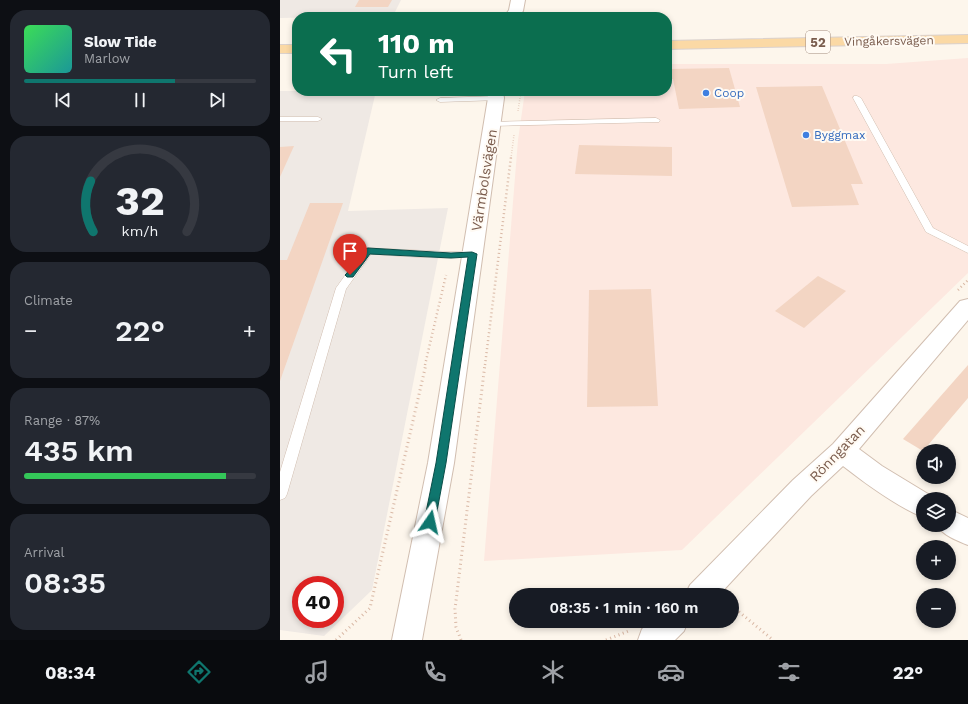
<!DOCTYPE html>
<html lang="en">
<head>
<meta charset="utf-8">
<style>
	:root { --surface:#171b24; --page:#242831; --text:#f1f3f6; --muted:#9ea1a6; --line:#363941; --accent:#0f766e }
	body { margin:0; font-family:"Work Sans",sans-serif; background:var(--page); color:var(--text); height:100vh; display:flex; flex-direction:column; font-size:15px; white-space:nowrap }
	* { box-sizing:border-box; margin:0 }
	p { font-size:13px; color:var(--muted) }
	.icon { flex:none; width:22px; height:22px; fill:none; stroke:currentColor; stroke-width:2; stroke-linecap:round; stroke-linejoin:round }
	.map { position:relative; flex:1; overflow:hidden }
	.panel { display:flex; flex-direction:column; gap:10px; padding:10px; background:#0d0f14; width:280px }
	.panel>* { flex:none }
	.hud { position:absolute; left:12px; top:12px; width:380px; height:84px; border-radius:16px; box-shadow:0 2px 6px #0003; background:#0b6e4f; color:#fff; overflow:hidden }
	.controls { position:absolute; left:636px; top:444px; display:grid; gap:8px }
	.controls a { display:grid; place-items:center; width:40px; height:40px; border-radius:50%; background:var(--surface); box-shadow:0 2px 6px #0003; font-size:20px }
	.speed { position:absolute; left:12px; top:576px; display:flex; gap:8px; font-size:20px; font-weight:700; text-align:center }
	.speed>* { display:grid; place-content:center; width:52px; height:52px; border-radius:50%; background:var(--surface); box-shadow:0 2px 6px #0003; line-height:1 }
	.speed .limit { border:6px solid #d22; background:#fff; color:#111 }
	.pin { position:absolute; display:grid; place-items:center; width:34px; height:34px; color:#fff; margin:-41px -17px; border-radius:50% 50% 50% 0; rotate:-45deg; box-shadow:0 0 4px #0007 }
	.pin .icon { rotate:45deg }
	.me { position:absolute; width:44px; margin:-22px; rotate:11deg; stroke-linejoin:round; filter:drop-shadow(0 0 3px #0008) }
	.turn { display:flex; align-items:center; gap:14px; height:84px; padding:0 20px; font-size:18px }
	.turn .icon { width:52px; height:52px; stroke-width:2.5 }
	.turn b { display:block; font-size:28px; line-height:34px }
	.big { font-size:30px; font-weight:600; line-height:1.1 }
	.panel .widget { flex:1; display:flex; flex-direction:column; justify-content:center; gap:6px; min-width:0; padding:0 14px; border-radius:16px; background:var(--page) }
	.panel .dial { align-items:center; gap:0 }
	.dial svg { height:104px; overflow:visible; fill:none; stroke:var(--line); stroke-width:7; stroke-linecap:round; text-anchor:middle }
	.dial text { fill:var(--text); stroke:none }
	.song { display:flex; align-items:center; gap:12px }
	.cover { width:48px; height:48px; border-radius:6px; background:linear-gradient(135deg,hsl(130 70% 55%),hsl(180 70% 35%)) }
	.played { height:4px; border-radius:2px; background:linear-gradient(90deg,var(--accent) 65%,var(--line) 65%) }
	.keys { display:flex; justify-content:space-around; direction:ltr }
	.heat { display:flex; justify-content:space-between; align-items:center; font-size:22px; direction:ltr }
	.charge { height:6px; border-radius:3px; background:linear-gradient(90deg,#34c759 87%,var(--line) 0) }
	.trip { position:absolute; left:229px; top:588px; width:230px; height:40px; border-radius:20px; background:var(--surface); box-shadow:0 2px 6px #0003; font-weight:600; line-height:40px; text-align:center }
	.tabs { display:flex; height:64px; justify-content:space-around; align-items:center; background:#090b0e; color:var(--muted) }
	.tabs .icon { width:28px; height:28px }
	.tabs .on { color:var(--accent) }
	.tabs b { font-size:18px; color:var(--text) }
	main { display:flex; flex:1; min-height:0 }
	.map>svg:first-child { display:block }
	.commercial { fill:#fde8e0 }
	.industrial { fill:#efe9e4; fill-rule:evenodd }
	.building { fill:#f3d5c3 }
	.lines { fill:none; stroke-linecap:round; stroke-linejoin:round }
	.service-casing { stroke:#d1beb0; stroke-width:1 }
	.minor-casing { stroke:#d1beb0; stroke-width:2 }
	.tertiary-casing { stroke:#d1beb0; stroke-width:2 }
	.primary-casing { stroke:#dad1cd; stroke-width:2 }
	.path-far2 { stroke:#d9b8a5; stroke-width:1.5; stroke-dasharray:0.5 2; stroke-linecap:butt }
	.path-far1 { stroke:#d9b8a5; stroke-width:2.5; stroke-dasharray:1 3; stroke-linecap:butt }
	.path { stroke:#d9b8a5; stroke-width:3; stroke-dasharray:1 3.5; stroke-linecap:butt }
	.service { fill:#fff; fill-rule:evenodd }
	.minor { fill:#fff; fill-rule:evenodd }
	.tertiary { fill:#fff; fill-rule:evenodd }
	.primary { fill:#fbd9a5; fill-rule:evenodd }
	.route { fill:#0f766e; stroke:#0a4d48 }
	.shop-dot { fill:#3f7fe0; stroke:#fffaf3; stroke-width:1.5 }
	.labels { text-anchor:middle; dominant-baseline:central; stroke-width:4; stroke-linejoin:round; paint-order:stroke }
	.far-street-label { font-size:12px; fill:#7a5c4d; stroke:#fffaf3 }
	.far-shop-label { font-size:12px; fill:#366cbe; stroke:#fffaf3; text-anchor:start }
	.shield { fill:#fffaf3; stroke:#a28b7f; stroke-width:1 }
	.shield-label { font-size:13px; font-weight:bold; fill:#7a5c4d }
	.street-label { font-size:14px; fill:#7a5c4d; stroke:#fffaf3 }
</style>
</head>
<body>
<main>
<section class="panel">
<div class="widget">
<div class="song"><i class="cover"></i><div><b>Slow Tide</b><p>Marlow</p></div></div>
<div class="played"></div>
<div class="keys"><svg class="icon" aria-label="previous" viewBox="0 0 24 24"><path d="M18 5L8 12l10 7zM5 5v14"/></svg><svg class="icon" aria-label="pause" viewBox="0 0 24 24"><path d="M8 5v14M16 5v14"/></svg><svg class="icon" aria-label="next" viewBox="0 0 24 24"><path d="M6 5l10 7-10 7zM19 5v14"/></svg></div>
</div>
<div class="widget dial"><svg viewBox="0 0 100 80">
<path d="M14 69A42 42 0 1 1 86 69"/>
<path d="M14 69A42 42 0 0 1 12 30" stroke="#0f766e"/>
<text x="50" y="56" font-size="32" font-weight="700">32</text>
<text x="50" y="72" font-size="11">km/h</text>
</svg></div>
<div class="widget"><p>Climate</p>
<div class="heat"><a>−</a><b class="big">22°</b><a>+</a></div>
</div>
<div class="widget"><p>Range · 87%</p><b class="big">435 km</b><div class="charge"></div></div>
<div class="widget"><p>Arrival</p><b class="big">08:35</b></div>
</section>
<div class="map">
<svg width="688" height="640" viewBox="0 0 688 640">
	<rect width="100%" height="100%" fill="#fdf6ec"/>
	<!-- commercial -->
	<polygon class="commercial" points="688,58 688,273 402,550 204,561 238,140 245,91 387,91 387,64 606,64"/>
	<!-- industrial -->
	<g class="industrial">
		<polygon points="0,0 121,0 113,16 0,18"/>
		<path d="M0,91h96l-28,120 100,-3 -76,382 -48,46 -44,-6zM21,585h34v34h-34z"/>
	</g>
	<!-- building -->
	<g class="building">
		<polygon points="79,0 112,0 108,7 75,7"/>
		<polygon points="449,68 460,107 399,109 393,79 387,79 387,69"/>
		<polygon points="542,86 583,184 571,184 579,205 512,207 476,87"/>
		<polygon points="299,145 392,147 392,176 295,174"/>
		<polygon points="14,146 0,177 0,147"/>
		<polygon points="30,203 63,203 0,381 0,260 7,260"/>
		<polygon points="538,276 566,291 524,328 495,311"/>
		<polygon points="371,289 378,406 307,407 309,290"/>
		<polygon points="688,365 688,398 643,451 623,439"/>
	</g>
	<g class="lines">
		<defs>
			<g id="service">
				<polygon points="216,96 219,96 219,100 160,102 156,100 160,98"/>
				<polygon points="574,96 577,96 581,98 653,228 688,246 688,253 646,232 573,98"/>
				<polygon points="0,117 38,117 42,119 38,121 0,121"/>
				<polygon points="376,118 380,120 379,122 212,126 208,124 212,122"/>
				<path d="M88,248l83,4 21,-1 5,3c-7,8 -91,1 -106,0l-25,35 -59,205 -2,4 -5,2v-28l56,-184 28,-39z"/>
			</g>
			<g id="minor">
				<path d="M688,299v21l-109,129 23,17 51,31 1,2h-11v18c-26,-10 -58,-34 -80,-51l-32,30 -92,99h-34l5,-10 103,-105 40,-36 127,-143z"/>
				<path d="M669,509l19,9v27c-10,-4 -26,-10 -31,-20h12z"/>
				<polygon points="371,621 408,621 404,631 395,640 358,640 362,629"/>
			</g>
			<g id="tertiary">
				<polygon points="231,0 245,0 243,11 238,17 224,17 229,10"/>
				<polygon points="207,91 223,91 224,98 174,463 142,640 112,640 148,463 208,98"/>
			</g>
			<g id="primary">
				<polygon points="688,35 688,43 387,49 387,41"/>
				<rect x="0" y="45" width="17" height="8"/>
			</g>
		</defs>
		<!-- service casing -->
		<use href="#service" class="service-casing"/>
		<!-- minor casing -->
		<use href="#minor" class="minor-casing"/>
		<!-- tertiary casing -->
		<use href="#tertiary" class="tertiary-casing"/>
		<!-- primary casing -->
		<use href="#primary" class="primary-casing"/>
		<!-- path-far2 -->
		<g class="path-far2">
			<polyline points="238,111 241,91"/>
			<polyline points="231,158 234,135"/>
		</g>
		<!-- path-far1 -->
		<g class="path-far1">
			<polyline points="678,290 688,280"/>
			<polyline points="145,365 166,275"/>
			<polyline points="205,365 231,157"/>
		</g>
		<!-- path -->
		<g class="path">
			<polyline points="452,606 493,640"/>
			<polyline points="56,640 90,608 146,364"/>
			<polyline points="181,640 176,627 175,609 205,364"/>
			<polyline points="326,640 351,630"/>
		</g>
		<!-- service -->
		<use href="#service" class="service"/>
		<!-- minor -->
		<use href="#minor" class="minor"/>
		<!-- tertiary -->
		<use href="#tertiary" class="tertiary"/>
		<!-- primary -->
		<use href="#primary" class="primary"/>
	</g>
	<!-- route -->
	<polygon class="route" points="88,248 171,253 192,252 197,254 166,463 155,522 154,526 150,527 146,526 144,522 156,463 188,257 171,258 90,254 73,277 67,277 65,275 67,273 85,249"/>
	<!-- markers -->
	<g class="shop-dot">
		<circle cx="426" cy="93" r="4"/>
		<circle cx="526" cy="135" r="4"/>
	</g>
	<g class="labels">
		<!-- far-street labels -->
		<g class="far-street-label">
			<text transform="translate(609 41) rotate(-1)">Vingåkersvägen</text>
		</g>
		<!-- far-shop labels -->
		<g class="far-shop-label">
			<text x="434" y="93">Coop</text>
			<text x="534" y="135">Byggmax</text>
		</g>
		<!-- shield labels -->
		<rect class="shield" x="526" y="31" width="24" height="22" rx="3"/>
		<g class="shield-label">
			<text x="538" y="42">52</text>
		</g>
		<!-- street labels -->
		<g class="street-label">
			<text transform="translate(204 180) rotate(-81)">Värmbolsvägen</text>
			<text transform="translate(557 453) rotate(-46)">Rönngatan</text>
		</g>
	</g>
</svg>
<div class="controls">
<a><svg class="icon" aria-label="sound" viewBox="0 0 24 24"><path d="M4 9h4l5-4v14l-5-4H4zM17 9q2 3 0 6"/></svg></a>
<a><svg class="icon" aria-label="layers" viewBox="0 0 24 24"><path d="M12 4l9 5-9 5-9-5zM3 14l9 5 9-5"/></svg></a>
<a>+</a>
<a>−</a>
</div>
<div class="speed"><div class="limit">40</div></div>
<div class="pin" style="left:70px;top:275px;background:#d93025"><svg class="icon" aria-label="arrive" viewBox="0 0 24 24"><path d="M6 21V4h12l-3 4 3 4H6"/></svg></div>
<svg class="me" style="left:150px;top:522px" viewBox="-20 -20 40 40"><path d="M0-17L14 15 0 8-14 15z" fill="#0f766e" stroke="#fff" stroke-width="4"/></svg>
<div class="trip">08:35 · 1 min · 160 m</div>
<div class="hud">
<div class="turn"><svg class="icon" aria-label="left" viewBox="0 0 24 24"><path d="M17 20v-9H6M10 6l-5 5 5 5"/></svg><div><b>110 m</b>Turn left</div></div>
</div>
</div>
</main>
<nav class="tabs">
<b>08:34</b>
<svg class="icon on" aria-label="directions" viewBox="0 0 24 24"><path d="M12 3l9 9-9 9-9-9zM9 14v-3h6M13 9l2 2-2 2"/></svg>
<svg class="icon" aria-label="music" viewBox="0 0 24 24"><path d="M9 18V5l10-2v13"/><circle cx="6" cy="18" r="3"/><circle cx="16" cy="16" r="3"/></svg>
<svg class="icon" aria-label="phone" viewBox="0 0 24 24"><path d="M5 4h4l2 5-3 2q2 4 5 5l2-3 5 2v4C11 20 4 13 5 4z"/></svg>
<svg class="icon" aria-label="climate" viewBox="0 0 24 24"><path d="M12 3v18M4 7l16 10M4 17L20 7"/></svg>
<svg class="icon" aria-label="car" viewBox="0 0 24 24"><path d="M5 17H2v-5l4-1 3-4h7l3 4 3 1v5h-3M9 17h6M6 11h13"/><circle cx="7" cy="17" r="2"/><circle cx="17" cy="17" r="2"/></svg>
<svg class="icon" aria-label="filters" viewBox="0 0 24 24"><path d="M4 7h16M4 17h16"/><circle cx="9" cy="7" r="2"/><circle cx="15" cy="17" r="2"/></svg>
<b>22°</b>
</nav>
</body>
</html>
